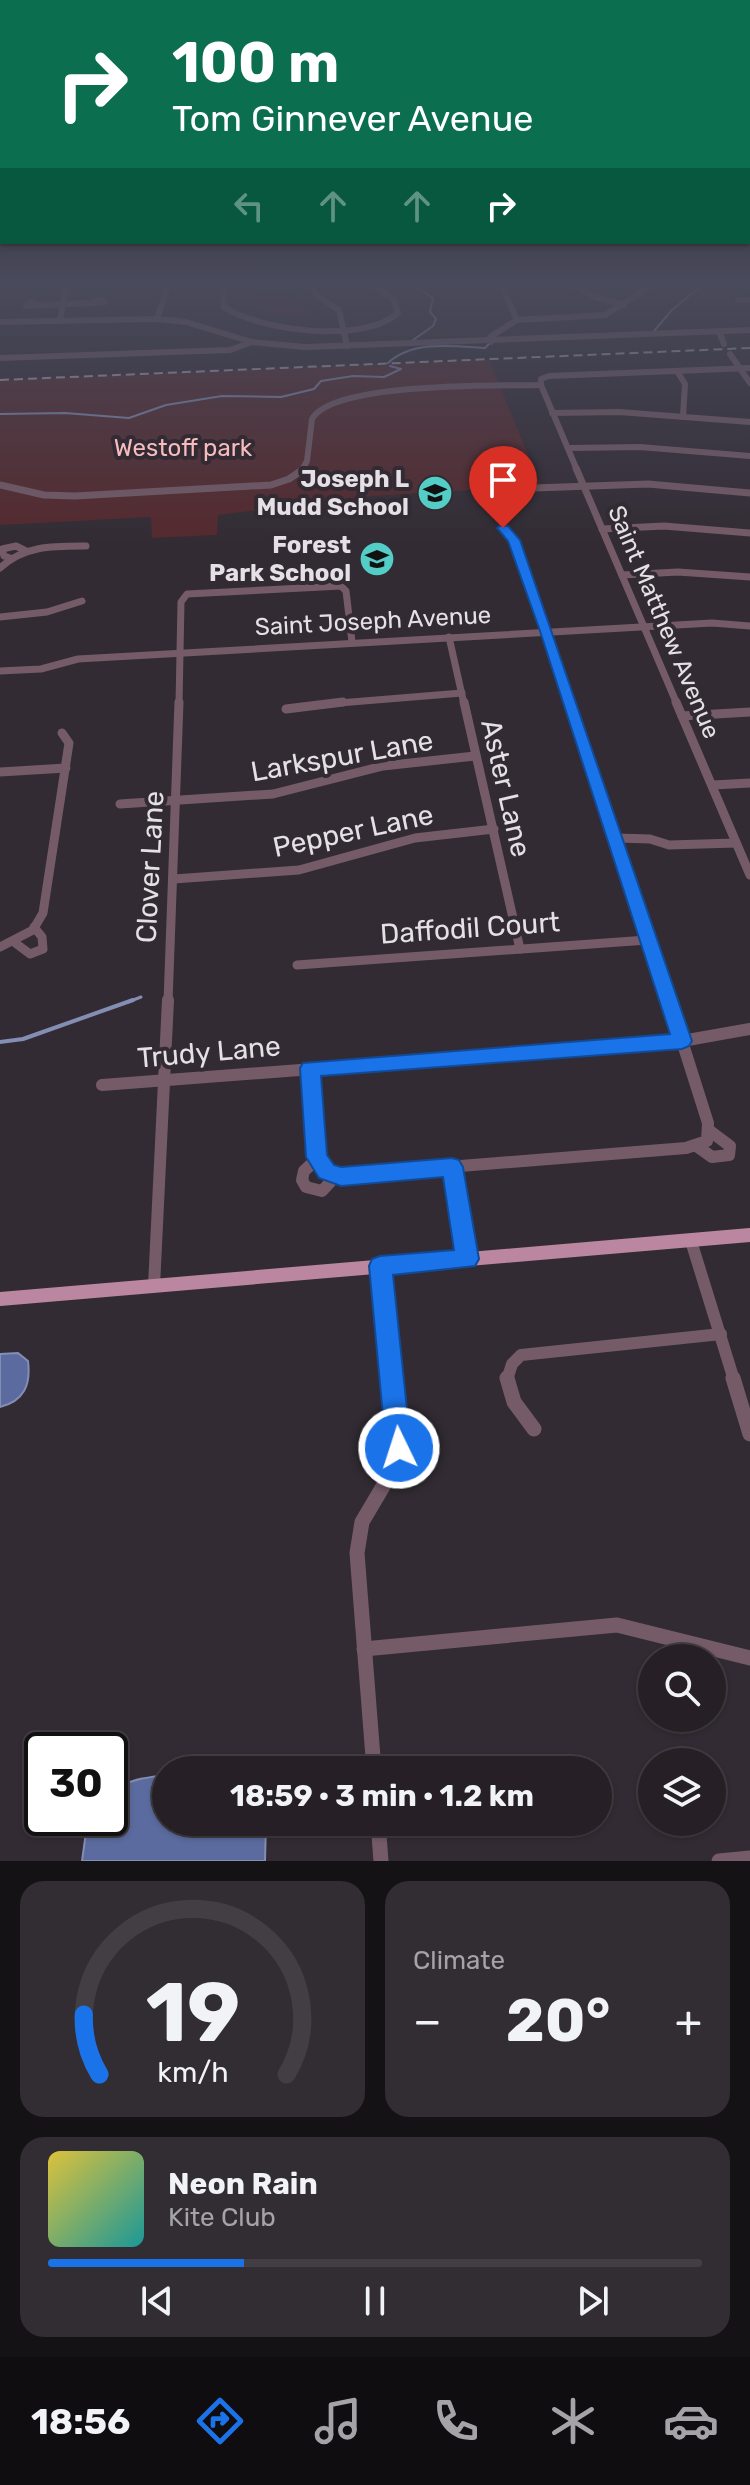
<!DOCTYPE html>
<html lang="en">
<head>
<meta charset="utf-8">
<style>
	:root { --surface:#262026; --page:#322d32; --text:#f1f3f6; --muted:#a4a3a7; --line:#423e43; --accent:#1a73e8 }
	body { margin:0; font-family:Rubik,sans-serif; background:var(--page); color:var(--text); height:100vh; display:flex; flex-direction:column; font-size:30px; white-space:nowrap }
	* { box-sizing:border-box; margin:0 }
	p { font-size:26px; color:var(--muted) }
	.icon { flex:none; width:44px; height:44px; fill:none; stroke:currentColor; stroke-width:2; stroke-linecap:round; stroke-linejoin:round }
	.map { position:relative; height:1861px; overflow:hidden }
	.drawer { display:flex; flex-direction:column; gap:20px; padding:20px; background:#151215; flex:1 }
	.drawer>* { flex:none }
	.guide { position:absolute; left:0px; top:0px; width:750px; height:244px; box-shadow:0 2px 6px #0004,0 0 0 2px var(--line); background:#0b6e4f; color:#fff; overflow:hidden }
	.tools { position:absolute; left:638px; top:1644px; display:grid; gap:16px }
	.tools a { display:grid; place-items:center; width:88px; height:88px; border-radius:50%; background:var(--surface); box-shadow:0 2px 6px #0004,0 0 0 2px var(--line); font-size:40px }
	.speed { position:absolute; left:24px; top:1732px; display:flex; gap:16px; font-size:40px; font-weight:700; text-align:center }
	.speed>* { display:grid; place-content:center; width:104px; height:104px; border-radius:50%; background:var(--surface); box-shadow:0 2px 6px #0004,0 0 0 2px var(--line); line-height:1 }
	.speed .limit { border:4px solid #111; border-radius:12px; background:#fff; color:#111 }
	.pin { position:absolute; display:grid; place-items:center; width:68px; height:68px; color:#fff; margin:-82px -34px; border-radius:50% 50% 50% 0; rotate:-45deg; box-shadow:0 0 8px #0007 }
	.pin .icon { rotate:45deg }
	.me { position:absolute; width:88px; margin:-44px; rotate:356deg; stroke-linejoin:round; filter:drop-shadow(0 0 6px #0008) }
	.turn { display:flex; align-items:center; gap:28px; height:168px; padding:0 40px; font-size:36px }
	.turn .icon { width:104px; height:104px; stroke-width:2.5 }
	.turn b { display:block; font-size:56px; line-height:68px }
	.lanes { display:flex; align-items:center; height:76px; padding:0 40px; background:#0003; justify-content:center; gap:40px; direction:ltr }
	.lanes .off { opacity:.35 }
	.big { font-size:60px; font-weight:700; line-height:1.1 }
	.drawer .tile { flex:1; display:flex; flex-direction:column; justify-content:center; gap:12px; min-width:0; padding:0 28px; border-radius:24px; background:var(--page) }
	.drawer .dial { align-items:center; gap:0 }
	.dial svg { height:208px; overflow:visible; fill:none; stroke:var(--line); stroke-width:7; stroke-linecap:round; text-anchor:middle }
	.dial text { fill:var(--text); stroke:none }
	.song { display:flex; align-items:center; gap:24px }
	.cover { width:96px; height:96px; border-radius:12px; background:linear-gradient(135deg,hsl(50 70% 55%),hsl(180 70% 35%)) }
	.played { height:8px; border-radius:4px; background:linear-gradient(90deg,var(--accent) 30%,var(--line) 30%) }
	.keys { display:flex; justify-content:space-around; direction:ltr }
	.heat { display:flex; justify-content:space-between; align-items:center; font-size:44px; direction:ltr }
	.drawer .tiles { flex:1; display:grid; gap:20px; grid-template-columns:1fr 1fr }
	.tile:last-child { grid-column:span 2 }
	.trip { position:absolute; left:152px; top:1756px; width:460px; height:80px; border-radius:40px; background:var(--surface); box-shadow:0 2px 6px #0004,0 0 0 2px var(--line); font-weight:700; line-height:80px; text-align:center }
	.tab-bar { display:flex; height:128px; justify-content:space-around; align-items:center; background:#0f0d0f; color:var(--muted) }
	.tab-bar .icon { width:56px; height:56px }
	.tab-bar .current { color:var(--accent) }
	.tab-bar b { font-size:36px; color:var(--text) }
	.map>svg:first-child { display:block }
	.green { fill:#54292d }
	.water { fill:#5b6b9f; stroke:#848eb4; stroke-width:2 }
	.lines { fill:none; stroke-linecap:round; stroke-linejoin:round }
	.stream-far2 { stroke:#848eb4; stroke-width:2 }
	.stream-far1 { stroke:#848eb4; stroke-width:3 }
	.stream { stroke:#848eb4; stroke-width:4 }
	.minor-far4 { stroke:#755b67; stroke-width:6 }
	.minor-far3 { stroke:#755b67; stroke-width:7 }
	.minor-far2 { stroke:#755b67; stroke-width:9 }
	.minor-far1 { stroke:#755b67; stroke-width:12 }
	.minor { stroke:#755b67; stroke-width:15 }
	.major { stroke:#bb87a0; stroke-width:14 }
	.rail { stroke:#b8b3b9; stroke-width:2; stroke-dasharray:9 5; stroke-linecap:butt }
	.route { fill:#1a73e8; stroke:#114b97; stroke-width:2 }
	.labels { text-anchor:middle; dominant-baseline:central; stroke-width:8; stroke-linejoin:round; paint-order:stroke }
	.far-park-label { font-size:24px; fill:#f7bbbe; stroke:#322b33 }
	.far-poi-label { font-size:24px; font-weight:bold; fill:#e4e0e5; stroke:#322b33; text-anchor:end }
	.far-street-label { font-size:24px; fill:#e4e0e5; stroke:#322b33 }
	.street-label { font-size:28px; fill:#e4e0e5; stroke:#322b33 }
</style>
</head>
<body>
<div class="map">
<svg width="750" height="1861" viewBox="0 0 750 1861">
	<rect width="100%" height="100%" fill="#322b33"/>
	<!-- green -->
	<g class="green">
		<polygon points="283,290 316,318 268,313 253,304 254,292"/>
		<polygon points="489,360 541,486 373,496 218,515 217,535 152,538 151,517 0,525 0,380"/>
	</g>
	<!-- water -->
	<g class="water">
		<path d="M18,1353l10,8c3,24 -4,40 -28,46v-53z"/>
		<path d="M166,1775v47h100l-1,39h-183l4,-29 6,-14h18c0,-38 25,-39 56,-43z"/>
	</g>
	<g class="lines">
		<!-- stream-far2 -->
		<g class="stream-far2">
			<polyline points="412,285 433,298 430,312 436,319 433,326 413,340"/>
			<polyline points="654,331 672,310 702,285"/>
			<path d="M388,363c25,-23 65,-17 97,-15l6,-6"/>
			<polyline points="0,414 65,413 129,418 166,405 222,396 281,397 314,389 321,381 353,376 384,377 401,369 390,366"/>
		</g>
		<!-- stream-far1 -->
		<polyline class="stream-far1" points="128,1002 141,997"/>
		<!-- stream -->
		<polyline class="stream" points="0,1042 23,1039 133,1000"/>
		<!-- minor-far4 -->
		<g class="minor-far4">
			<path d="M223,285l1,22c36,24 140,37 174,6l-5,-15 -22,-13"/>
			<polyline points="312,285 316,295 339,310 347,346"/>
			<polyline points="501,285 517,320"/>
			<polyline points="575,285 592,296 624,305"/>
			<polygon points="97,300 104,300 105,302 92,303"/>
			<polyline points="738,300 750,300"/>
			<polygon points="31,302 40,305 26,306"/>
			<polyline points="40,305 92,303"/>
			<polyline points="157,319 168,285"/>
			<polyline points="60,320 67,285"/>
			<polyline points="517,320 605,315 653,285"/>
			<polyline points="0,322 157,319 186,322 252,342 305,347 750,330"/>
			<polyline points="719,332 724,344"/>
			<polyline points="491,342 490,337 517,320"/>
			<polyline points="730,354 750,383"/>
			<polyline points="0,358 230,350 252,342"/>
			<polyline points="677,371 685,384 683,417"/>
			<polyline points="541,385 577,470"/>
			<polyline points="541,385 541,379 549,376 750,368"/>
			<polyline points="552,413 619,412 750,422"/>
			<polyline points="568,448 640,447 750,456"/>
			<path d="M302,470l5,-9 5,-42c21,-37 186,-33 229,-34"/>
		</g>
		<!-- minor-far3 -->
		<g class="minor-far3">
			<polyline points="576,468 677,704"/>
			<polyline points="0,485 44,495 75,496 271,485 289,479 305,468"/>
			<polyline points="534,488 648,484 750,493"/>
			<polyline points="503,528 514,540 571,704"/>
			<polyline points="602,529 664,526 750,533"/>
			<polyline points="10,558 4,556 2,549 16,546 26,551"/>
			<path d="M0,568c24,-23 55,-22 86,-22"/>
			<polyline points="622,575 678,572 750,577"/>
			<polyline points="0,617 47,612 82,601"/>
			<polyline points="449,637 464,704"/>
			<polyline points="0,671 41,669 78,659 712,623 750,626"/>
			<polyline points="179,704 181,602 187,594 341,586 346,591 352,642"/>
			<polyline points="327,704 462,693"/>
		</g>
		<!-- minor-far2 -->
		<g class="minor-far2">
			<polyline points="464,702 520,949"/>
			<polyline points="570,702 669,1002"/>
			<polyline points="676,702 750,875"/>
			<polyline points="286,709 343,702"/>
			<polyline points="682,716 750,712"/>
			<polyline points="0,772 66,768"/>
			<polyline points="713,785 750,783"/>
			<polyline points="120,804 273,794 383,766 475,756"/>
			<polyline points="617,838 650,839 669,845 736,843"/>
			<polyline points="174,879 299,870 415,838 494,829"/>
			<polyline points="14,942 30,954 43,949 42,937 34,927"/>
			<polyline points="0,947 33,930 43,913 69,743 62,733"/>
			<polyline points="297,965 647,940"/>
			<polyline points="168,1002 179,702"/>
		</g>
		<!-- minor-far1 -->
		<g class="minor-far1">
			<polyline points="310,1068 317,1159 326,1172 336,1176 686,1148 707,1141 708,1123 669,1000"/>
			<polyline points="102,1085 682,1041 750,1029"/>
			<polyline points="698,1147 712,1157 729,1155 730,1146 710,1131"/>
			<polyline points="317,1159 304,1171 302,1180 306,1187 322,1191 336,1176"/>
			<polyline points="452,1167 467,1259"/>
			<polyline points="691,1241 734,1380"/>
			<polyline points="380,1266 392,1380"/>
			<polyline points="154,1286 168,1000"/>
			<polyline points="507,1380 512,1364 521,1355 721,1334"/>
		</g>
		<!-- minor -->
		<g class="minor">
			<polyline points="507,1378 514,1402 534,1429"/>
			<polyline points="733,1378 750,1434"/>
			<polyline points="364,1649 617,1625 750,1658"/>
			<polyline points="374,1770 357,1553 362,1522 391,1473 399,1448 392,1378"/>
			<polyline points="378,1822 381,1861"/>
			<polyline points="719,1861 750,1858"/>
		</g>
		<!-- major -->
		<polyline class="major" points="0,1299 750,1235"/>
		<!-- rail -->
		<polyline class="rail" points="0,380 750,348"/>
	</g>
	<!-- sky -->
	<linearGradient id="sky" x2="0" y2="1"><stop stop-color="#1c181c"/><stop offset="0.52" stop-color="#494a5b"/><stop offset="1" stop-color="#494a5b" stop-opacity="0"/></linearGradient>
	<rect width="750" height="545" fill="url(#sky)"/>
	<!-- route -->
	<polygon class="route" points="499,526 508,526 520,540 692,1041 689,1046 682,1049 321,1076 327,1155 334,1165 341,1167 452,1158 459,1160 463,1167 479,1259 475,1266 393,1275 411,1448 408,1457 399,1460 390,1457 386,1448 369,1266 372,1259 380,1256 454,1250 443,1177 341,1186 319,1178 306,1157 300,1068 303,1063 670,1034 540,631 508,541 497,528"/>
	<!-- icons -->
	<defs>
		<symbol id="school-disc" viewBox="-11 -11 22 22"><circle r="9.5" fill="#54cdc7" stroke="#322b33"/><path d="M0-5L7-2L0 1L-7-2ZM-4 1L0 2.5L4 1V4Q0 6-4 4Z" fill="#111"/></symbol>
	</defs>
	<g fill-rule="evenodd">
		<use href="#school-disc" x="415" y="473" width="40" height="40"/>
		<use href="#school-disc" x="357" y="539" width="40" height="40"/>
	</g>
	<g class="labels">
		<!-- far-park labels -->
		<g class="far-park-label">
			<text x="183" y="448">Westoff park</text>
		</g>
		<!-- far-poi labels -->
		<g class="far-poi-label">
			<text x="409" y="479">Joseph L<tspan x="409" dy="28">Mudd School</tspan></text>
			<text x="351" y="545">Forest<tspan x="351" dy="28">Park School</tspan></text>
		</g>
		<!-- far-street labels -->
		<g class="far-street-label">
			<text transform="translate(373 621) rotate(-3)">Saint Joseph Avenue</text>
			<text transform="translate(664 622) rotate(67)">Saint Matthew Avenue</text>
		</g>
		<!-- street labels -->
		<g class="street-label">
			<text transform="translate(342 756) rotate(-10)">Larkspur Lane</text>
			<text transform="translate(506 788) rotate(77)">Aster Lane</text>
			<text transform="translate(353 831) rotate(-12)">Pepper Lane</text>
			<text transform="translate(150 867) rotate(-87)">Clover Lane</text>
			<text transform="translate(470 928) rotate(-4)">Daffodil Court</text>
			<text transform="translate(209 1052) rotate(-5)">Trudy Lane</text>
		</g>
	</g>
</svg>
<div class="tools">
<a><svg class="icon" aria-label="search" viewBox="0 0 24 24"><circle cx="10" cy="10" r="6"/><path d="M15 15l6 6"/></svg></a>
<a><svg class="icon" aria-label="layers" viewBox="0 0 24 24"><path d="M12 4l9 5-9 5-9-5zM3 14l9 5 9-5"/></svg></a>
</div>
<div class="speed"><div class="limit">30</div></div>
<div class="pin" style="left:503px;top:528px;background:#d93025"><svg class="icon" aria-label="arrive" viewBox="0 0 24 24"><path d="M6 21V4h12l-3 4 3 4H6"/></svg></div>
<svg class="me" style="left:399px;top:1448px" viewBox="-20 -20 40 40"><circle r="17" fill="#1a73e8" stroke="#fff" stroke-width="3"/><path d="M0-11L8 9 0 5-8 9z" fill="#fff"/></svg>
<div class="trip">18:59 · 3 min · 1.2 km</div>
<div class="guide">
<div class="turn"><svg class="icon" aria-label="right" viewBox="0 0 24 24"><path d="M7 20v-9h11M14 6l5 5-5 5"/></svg><div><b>100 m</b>Tom Ginnever Avenue</div></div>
<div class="lanes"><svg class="icon off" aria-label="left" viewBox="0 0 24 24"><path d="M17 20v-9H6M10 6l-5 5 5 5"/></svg><svg class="icon off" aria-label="ahead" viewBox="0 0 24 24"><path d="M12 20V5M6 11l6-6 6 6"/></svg><svg class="icon off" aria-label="ahead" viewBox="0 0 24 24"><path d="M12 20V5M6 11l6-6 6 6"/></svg><svg class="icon" aria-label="right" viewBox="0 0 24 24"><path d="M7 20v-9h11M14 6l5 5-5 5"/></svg></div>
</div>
</div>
<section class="drawer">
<div class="tiles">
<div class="tile dial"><svg viewBox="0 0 100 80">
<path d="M14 69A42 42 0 1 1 86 69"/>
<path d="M14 69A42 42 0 0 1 8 46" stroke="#1a73e8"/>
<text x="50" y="56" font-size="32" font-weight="700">19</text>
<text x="50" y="72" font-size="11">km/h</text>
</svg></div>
<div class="tile"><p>Climate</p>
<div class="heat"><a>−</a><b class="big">20°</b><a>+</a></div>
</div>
<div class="tile">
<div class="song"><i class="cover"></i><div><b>Neon Rain</b><p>Kite Club</p></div></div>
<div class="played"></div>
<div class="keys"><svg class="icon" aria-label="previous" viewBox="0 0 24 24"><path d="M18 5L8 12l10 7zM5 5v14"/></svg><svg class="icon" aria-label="pause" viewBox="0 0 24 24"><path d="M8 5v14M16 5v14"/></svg><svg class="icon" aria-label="next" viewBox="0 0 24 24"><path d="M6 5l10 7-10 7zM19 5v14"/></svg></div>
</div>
</div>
</section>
<nav class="tab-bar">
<b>18:56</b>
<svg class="icon current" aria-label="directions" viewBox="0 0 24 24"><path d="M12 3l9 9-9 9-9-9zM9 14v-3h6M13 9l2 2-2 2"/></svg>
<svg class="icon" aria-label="music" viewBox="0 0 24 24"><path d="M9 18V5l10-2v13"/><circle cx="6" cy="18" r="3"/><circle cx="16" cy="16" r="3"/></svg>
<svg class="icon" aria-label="phone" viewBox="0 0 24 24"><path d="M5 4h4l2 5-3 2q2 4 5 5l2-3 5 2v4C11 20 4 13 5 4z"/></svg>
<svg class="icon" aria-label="climate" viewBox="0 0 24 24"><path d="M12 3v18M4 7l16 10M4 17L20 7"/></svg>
<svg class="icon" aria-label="car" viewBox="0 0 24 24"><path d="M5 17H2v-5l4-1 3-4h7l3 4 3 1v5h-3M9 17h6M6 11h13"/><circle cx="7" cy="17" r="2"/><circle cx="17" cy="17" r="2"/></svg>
</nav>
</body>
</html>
